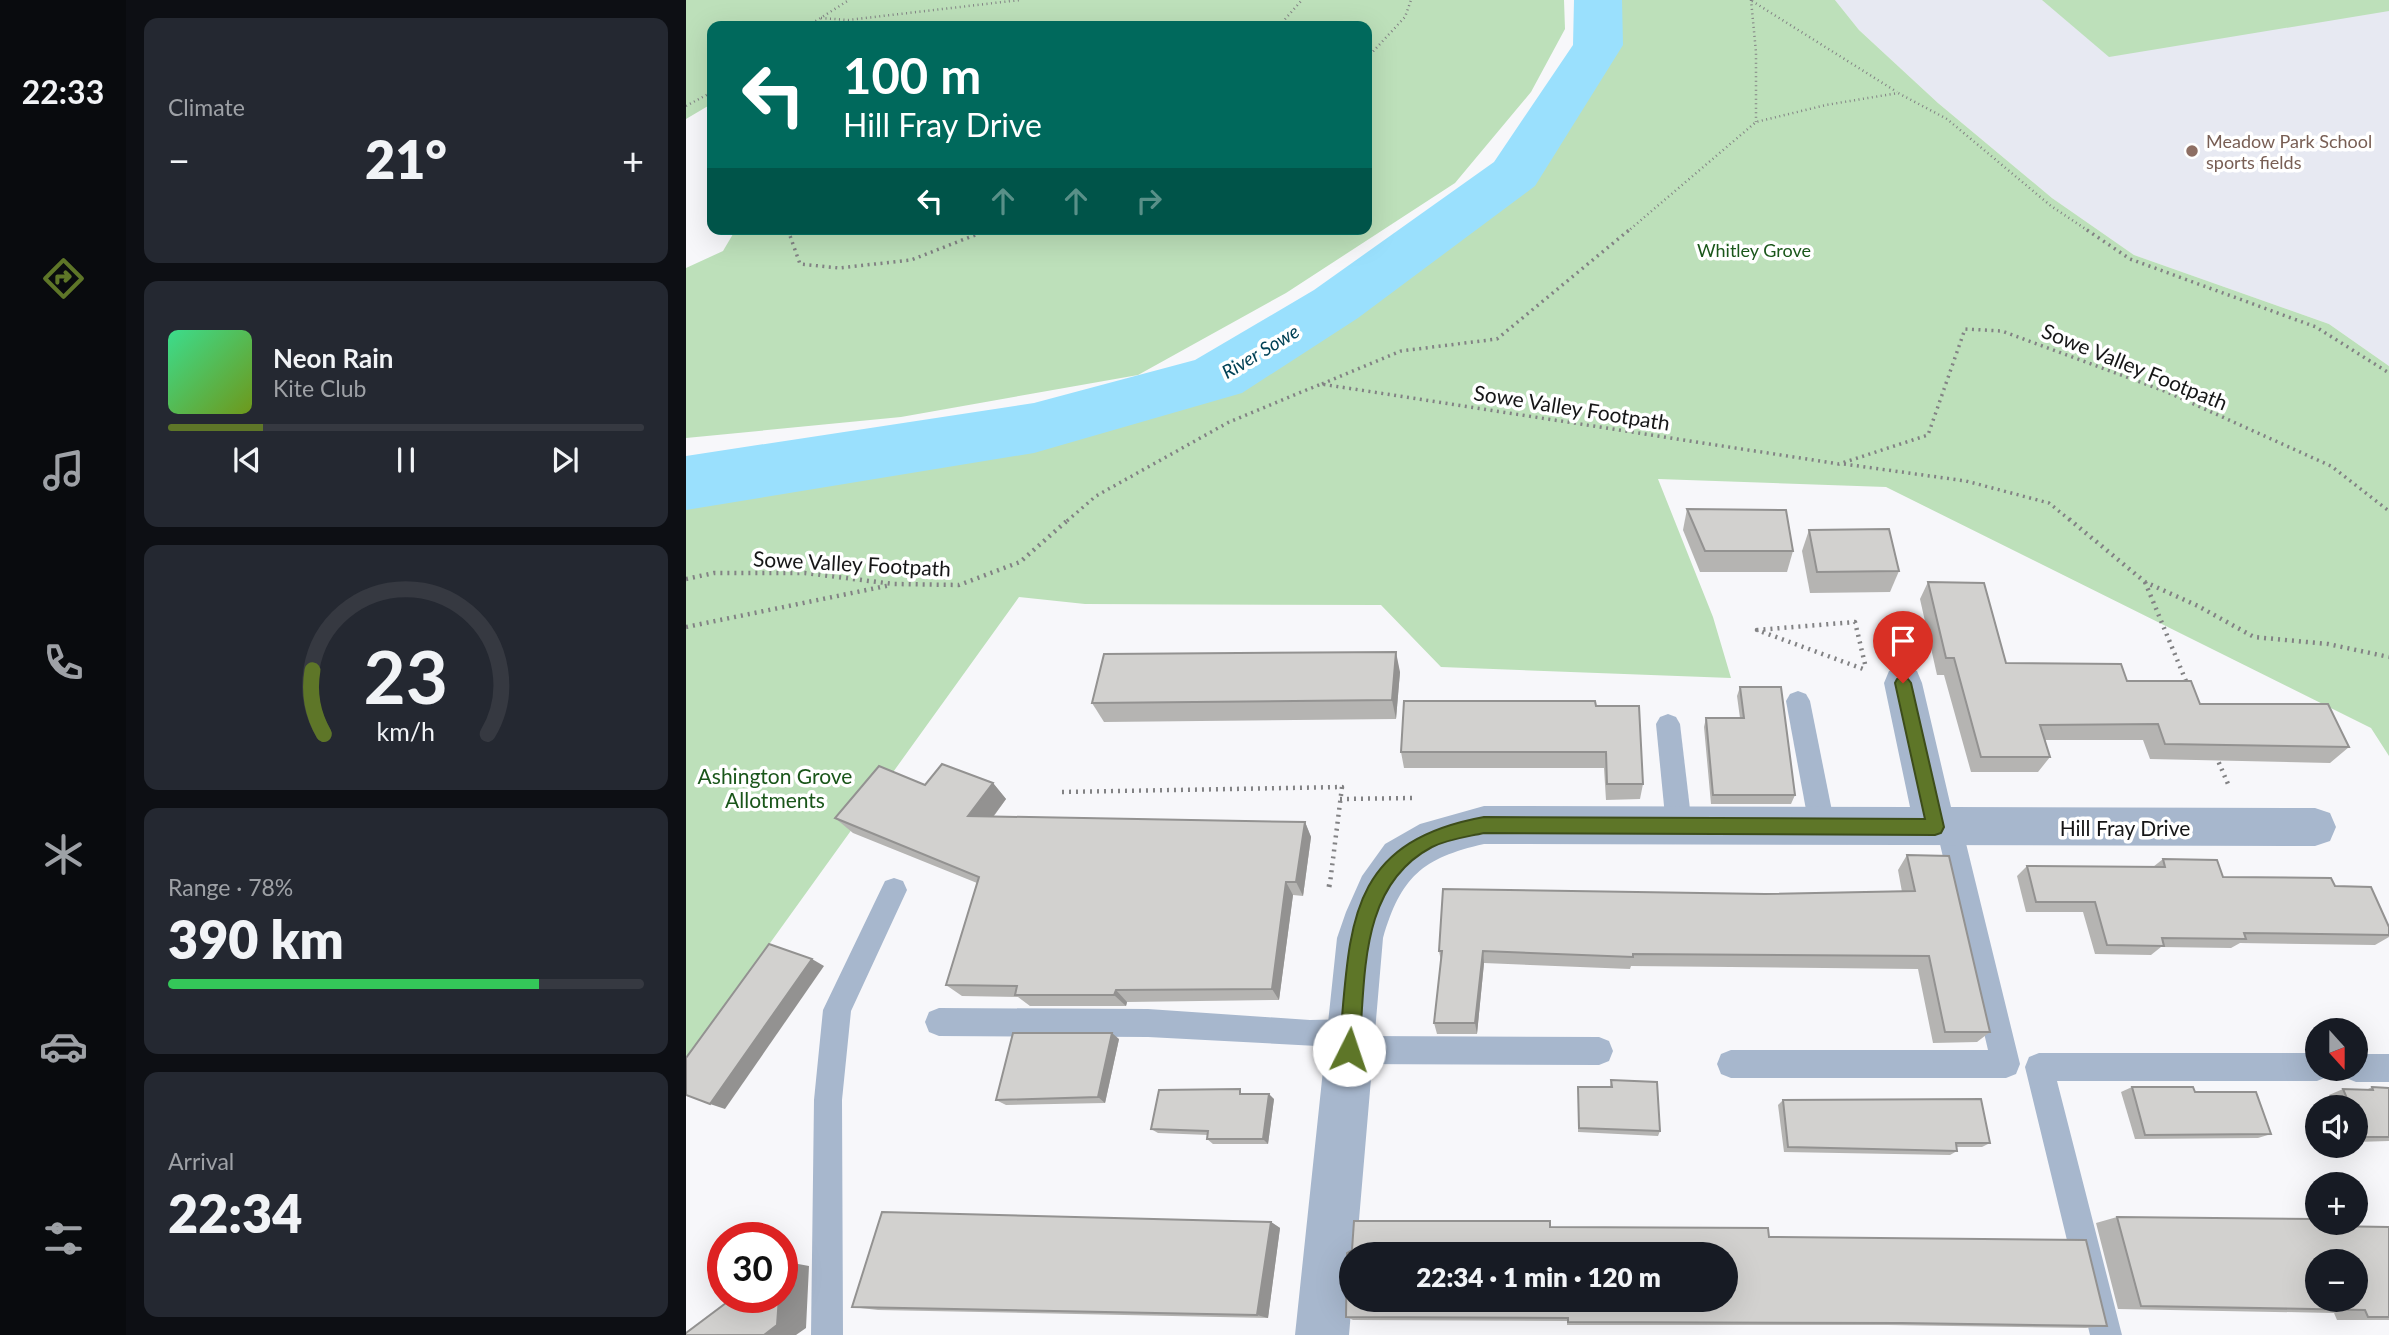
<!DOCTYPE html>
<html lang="en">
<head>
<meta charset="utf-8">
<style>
	:root { --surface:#171b24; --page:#242831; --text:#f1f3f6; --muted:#9ea1a6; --line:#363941; --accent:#5e7628 }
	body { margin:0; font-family:Lato,sans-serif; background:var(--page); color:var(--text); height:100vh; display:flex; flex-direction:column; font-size:26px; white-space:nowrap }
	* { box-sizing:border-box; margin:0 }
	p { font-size:23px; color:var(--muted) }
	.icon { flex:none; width:38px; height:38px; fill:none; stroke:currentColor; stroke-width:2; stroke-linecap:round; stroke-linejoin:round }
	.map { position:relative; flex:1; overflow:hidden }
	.side { display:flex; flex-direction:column; gap:18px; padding:18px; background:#0d0f14; width:560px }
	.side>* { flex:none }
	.hud { position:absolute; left:21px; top:21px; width:665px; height:214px; border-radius:14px; box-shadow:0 7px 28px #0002; background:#00695c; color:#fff; overflow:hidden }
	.needle { width:46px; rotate:159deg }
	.buttons { position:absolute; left:1619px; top:1018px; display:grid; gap:14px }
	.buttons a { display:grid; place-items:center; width:63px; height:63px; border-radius:50%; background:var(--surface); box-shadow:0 7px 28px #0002; font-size:35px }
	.speed { position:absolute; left:21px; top:1222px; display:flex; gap:14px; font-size:35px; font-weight:700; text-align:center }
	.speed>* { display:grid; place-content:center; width:91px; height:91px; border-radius:50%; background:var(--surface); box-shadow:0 7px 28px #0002; line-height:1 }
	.speed .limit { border:10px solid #d22; background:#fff; color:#111 }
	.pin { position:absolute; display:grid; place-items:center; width:60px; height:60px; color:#fff; margin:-72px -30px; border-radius:50% 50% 50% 0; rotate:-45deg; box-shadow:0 0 7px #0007 }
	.pin .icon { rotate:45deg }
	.me { position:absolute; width:77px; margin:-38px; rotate:4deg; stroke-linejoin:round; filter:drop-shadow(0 0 5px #0008) }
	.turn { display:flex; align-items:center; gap:24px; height:147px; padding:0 21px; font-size:32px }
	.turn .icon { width:91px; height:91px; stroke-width:2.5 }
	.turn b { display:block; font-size:49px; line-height:60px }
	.lanes { display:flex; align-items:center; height:66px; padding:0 21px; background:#0003; justify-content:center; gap:35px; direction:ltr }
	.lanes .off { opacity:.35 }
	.big { font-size:52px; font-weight:800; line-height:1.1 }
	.side .tile { flex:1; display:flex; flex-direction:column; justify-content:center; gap:10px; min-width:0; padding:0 24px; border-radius:14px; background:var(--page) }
	.side .dial { align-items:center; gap:0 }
	.dial svg { height:182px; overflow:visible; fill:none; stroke:var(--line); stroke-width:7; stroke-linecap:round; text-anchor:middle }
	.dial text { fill:var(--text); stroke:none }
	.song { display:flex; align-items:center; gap:21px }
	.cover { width:84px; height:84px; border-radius:10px; background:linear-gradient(135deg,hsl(150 70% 55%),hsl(80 70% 35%)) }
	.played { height:7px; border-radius:4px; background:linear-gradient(90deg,var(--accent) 20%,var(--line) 20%) }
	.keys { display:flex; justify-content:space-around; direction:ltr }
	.heat { display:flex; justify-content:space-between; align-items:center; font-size:38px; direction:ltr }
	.charge { height:10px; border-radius:5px; background:linear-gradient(90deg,#34c759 78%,var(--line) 0) }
	.trip { position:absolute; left:653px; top:1242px; width:399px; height:70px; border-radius:35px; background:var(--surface); box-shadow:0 7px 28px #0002; font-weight:800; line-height:70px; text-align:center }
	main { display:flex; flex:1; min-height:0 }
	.tab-bar { display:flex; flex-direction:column; width:126px; justify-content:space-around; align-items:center; background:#090b0e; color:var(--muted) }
	.tab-bar .icon { width:49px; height:49px }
	.tab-bar .selected { color:var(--accent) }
	.tab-bar b { font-size:32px; color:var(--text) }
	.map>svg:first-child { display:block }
	.built { fill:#e7e9f2 }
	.green { fill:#bde0ba }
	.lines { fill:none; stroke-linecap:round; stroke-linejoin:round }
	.river { fill:#9ae0fd; fill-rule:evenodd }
	.path-far3 { stroke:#828284; stroke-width:2.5; stroke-dasharray:1 3.5; stroke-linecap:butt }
	.path-far2 { stroke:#828284; stroke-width:3.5; stroke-dasharray:2 4.5; stroke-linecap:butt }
	.path-far1 { stroke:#828284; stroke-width:4.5; stroke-dasharray:2 5; stroke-linecap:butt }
	.path { stroke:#828284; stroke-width:5; stroke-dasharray:2.5 7; stroke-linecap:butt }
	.lane { fill:#a7b7cd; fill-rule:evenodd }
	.street { fill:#a7b7cd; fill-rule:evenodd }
	.wall { fill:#b5b4b2 }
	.shaded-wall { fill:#939291 }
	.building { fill:#d2d1cf; stroke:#939291; stroke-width:2; fill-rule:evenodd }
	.route { fill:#5e7628; stroke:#3d4d1a; stroke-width:2 }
	.education-dot { fill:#8d6e63; stroke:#fff; stroke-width:2.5 }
	.labels { text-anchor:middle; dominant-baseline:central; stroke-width:7; stroke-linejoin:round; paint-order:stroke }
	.far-education-label { font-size:18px; fill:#785e54; stroke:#fff; text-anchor:start }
	.far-park-label { font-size:18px; fill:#1a561a; stroke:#fff }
	.far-water-label { font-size:19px; font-style:italic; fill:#014155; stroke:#fff }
	.street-label { font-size:21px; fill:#161617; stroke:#fff }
	.park-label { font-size:21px; fill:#1a561a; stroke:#fff }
</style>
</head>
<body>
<main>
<nav class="tab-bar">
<b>22:33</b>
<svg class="icon selected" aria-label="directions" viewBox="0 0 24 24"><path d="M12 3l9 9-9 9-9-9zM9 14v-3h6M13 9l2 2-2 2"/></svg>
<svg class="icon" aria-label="music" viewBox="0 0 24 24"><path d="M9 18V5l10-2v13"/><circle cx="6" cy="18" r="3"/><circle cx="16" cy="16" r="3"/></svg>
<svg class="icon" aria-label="phone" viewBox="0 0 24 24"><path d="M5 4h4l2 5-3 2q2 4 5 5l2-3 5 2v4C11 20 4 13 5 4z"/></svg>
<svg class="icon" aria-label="climate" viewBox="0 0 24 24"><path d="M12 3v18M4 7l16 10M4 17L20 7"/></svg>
<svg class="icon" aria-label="car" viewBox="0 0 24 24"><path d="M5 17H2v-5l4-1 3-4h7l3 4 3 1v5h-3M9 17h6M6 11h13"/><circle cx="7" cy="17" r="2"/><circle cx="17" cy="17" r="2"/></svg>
<svg class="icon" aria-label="filters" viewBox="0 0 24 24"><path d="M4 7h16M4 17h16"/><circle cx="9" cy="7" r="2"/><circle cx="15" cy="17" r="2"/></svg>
</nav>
<section class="side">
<div class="tile"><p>Climate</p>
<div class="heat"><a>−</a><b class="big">21°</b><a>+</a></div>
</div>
<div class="tile">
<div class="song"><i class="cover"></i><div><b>Neon Rain</b><p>Kite Club</p></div></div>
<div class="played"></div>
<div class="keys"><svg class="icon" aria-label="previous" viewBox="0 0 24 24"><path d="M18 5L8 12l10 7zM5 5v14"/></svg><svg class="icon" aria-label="pause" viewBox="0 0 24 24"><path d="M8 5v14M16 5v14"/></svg><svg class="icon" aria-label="next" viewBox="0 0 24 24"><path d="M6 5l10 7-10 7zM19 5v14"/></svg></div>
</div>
<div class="tile dial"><svg viewBox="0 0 100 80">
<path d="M14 69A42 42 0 1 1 86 69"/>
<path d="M14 69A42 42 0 0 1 9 41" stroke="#5e7628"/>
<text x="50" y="56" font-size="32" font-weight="700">23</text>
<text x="50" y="72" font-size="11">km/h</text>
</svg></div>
<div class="tile"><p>Range · 78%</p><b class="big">390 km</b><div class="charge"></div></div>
<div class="tile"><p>Arrival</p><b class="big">22:34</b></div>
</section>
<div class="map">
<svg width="1703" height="1335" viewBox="0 0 1703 1335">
	<rect width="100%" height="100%" fill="#f7f7fa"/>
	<!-- built -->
	<polygon class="built" points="1149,0 1703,0 1703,366 1643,324 1448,255 1366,198 1252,103 1173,30"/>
	<!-- green -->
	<g class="green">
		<polygon points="0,0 878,0 879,29 845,92 769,183 600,293 452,375 215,417 0,438 0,268 37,251 50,229 681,229 681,26 26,26 26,114 22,106 0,119"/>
		<polygon points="933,0 1149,0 1173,30 1252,103 1366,198 1448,255 1643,324 1703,366 1703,756 1685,728 1200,487 972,479 1027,617 1045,678 755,667 695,605 399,604 333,597 0,1060 0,507 393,438 541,382 619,342 726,264 837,177 923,48"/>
		<polygon points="1356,0 1703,0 1703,11 1423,57"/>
	</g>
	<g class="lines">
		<!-- river -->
		<polygon class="river" points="888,0 936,0 937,45 849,186 672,318 556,393 348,453 0,510 0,456 348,403 509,360 628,290 808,162 887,45"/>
		<!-- path-far3 -->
		<g class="path-far3">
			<polyline points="1065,0 1070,52 1070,122"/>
			<polyline points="1066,1 1211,92"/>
			<polyline points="135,18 162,20 334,0"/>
			<polyline points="122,26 163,0"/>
			<polyline points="593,26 616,0"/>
			<polyline points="681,58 719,17 725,0"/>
			<polyline points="0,106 26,92"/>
			<polyline points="102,229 103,232"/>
			<polyline points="297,232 305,229"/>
			<polyline points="941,232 1070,122 1140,105 1212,93 1261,119 1365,206 1404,232"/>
		</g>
		<!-- path-far2 -->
		<g class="path-far2">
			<polyline points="102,230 114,264 153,268 225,260 302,230"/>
			<polyline points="1401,230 1444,259 1630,327 1703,373"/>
			<polyline points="636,384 715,351 811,339 943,230"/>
			<polyline points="1158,464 1280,481 1363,503 1385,521"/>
			<polyline points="381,521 410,496 543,422 635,384 1153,464 1242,435 1279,329 1316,331 1481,392 1645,466 1703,511"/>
		</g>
		<!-- path-far1 -->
		<g class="path-far1">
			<polyline points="1383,519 1459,582 1512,606 1568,637 1642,644 1703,657"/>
			<polyline points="0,579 28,573 119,573 208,584 273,585 334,562 383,519"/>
			<polyline points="1459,582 1502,686"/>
			<polyline points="0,627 205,585"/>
			<polyline points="1179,664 1169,622 1071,630 1180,670"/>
			<polyline points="1530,756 1542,784"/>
			<polyline points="376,792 656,787 644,883"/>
			<polyline points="654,799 728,798"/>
		</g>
		<!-- path -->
		<polyline class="path" points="643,887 644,881"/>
		<!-- lane -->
		<g class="lane">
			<polygon points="1112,691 1120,694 1124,701 1149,826 1145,834 1136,837 1127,834 1123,826 1100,701 1104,694"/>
			<polygon points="982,714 990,717 994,724 1006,826 1002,834 993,837 984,834 980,826 970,724 974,717"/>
			<polygon points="1263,816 1272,819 1276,827 1334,1064 1330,1074 1320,1078 1045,1078 1035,1074 1031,1064 1035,1054 1045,1050 1302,1050 1250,827 1254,819"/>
			<polygon points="208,878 217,881 221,890 165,1011 156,1100 157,1335 125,1335 128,1100 137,1010 199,881"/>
			<polygon points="253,1008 462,1009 624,1020 664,1019 674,1023 677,1036 913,1037 923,1041 927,1051 923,1061 913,1065 663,1064 653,1060 650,1047 462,1037 253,1036 243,1032 239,1022 243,1012"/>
			<polygon points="1353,1053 1631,1053 1631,1069 1644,1069 1641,1077 1631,1081 1371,1081 1436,1335 1404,1335 1339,1067 1343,1057"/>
			<polygon points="1670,1054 1703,1054 1703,1082 1670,1082 1660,1078 1656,1069 1670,1069"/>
		</g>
		<!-- street -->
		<path class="street" d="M1217,667l14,4 5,12 29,124 364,1 15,5 6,14 -6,14 -15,5 -831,-2c-62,14 -83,33 -101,94l-27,317h-5l1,45 -3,35h-54l42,-397 9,-26 16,-36 23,-32 35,-20 64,-18 426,1 -26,-124 5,-12z"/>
	</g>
	<!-- wall -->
	<g class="wall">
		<polygon points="1001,509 1107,551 1101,572 1014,572 997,530"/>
		<polygon points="1123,530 1213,571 1204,592 1124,593 1116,551"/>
		<polygon points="1242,582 1320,663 1441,681 1514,704 1663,747 1644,763 1464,759 1457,740 1359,740 1364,757 1352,772 1285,772 1258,675 1251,675 1234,599"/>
		<polygon points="714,672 710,719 418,722 406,703"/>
		<polygon points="1054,687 1109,795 1105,804 1025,804 1018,727 1020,718 1054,718 1051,696"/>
		<polygon points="910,706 957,784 954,799 920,800 918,768 718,768 715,752"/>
		<polygon points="307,783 320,799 308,816 619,822 625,837 617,896 607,895 593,1000 441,1002 440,1006 344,1006 332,997 276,996 260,985 291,883 167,833 149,818 239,785"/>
		<polygon points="1221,855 1304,1032 1291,1042 1247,1043 1232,969 945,966 944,969 798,963 791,1034 751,1034 748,1023 755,961 753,951 1079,894 1216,892 1212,870"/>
		<polygon points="1477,859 1537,877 1649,886 1703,927 1703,937 1689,945 1554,943 1545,948 1475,947 1465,955 1409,954 1397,912 1340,912 1331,876 1341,866 1467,867"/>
		<polygon points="433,1039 419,1103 320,1105 310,1100"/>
		<polygon points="925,1080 974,1131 972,1136 892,1132 892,1087 924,1087"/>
		<polygon points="1446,1087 1509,1092 1585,1134 1572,1138 1449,1139 1435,1092"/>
		<polygon points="1686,1087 1703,1088 1703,1141 1670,1142 1670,1108 1648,1108 1643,1095 1657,1089 1680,1090"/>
		<polygon points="559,1094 588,1099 582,1144 527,1144 521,1139 522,1135 472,1133 465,1129"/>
		<polygon points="1097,1100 1304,1143 1296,1147 1271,1147 1271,1151 1264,1155 1098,1152 1092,1105"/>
		<polygon points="1431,1217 1640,1226 1703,1227 1703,1320 1651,1320 1648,1313 1432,1309 1410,1223"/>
		<polygon points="585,1222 594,1228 582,1318 192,1310 166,1307"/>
		<polygon points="864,1227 1083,1237 1421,1326 1400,1328 1202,1325 881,1325 881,1321 667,1320 660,1317"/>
	</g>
	<!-- shaded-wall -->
	<g class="shaded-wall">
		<polygon points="710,652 714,672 710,719 706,700"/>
		<polygon points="307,783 320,799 297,830 282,816"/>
		<polygon points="619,822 625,837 617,896 610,882"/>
		<polygon points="600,882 607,895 593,1000 586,989"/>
		<polygon points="797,951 798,963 791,1034 789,1023"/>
		<polygon points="126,959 138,966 39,1109 24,1104"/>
		<polygon points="430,990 441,1002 440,1006 428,995"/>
		<polygon points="426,1033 433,1039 419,1103 412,1097"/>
		<polygon points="583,1094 588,1099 582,1144 577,1139"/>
		<polygon points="585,1222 594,1228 582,1318 571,1315"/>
		<polygon points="96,1261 123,1266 120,1328 110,1335 78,1335 93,1297 96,1297"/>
	</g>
	<!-- building -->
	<g class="building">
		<polygon points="1001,509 1100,510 1107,551 1019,551"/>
		<polygon points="1203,529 1213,571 1131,572 1123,530"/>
		<polygon points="1242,582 1298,583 1320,663 1435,664 1441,681 1505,681 1514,704 1642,704 1663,747 1479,744 1472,724 1354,725 1364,757 1295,757 1268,658 1260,658"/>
		<polygon points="710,652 706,700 406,703 418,654"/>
		<polygon points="1054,687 1095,687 1109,795 1027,795 1020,718 1058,718"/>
		<polygon points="718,701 909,701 910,706 953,706 957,784 921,784 920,752 715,752"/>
		<polygon points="256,764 307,783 282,816 619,822 610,882 600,882 586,989 430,990 428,995 329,995 331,986 260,985 293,877 149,818 193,766 239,785"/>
		<polygon points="1221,855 1263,856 1304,1032 1259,1032 1243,956 947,954 947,957 797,951 789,1023 748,1023 756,951 753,951 757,889 1079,894 1229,891"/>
		<polygon points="1477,859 1531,860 1537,877 1645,878 1649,886 1685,887 1703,927 1703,935 1558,933 1560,939 1476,938 1478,946 1421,945 1409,902 1350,902 1341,866 1479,867"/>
		<polygon points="83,944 126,959 24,1104 0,1095 0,1058"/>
		<polygon points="327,1033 426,1033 412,1097 310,1100"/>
		<polygon points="925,1080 971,1082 974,1131 893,1128 892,1087 926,1087"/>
		<polygon points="1446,1087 1507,1087 1509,1092 1570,1092 1585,1134 1459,1135"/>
		<polygon points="1686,1087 1703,1088 1703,1137 1676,1137 1670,1120 1670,1108 1665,1108 1657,1089 1687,1090"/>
		<polygon points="554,1089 554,1094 583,1094 577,1139 521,1139 522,1131 465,1129 473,1090"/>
		<polygon points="1295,1099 1304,1143 1270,1143 1271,1151 1102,1147 1097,1100"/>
		<polygon points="196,1212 585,1222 571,1315 166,1307"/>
		<path d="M1431,1217l200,2v4h8l1,3 63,1v90h-21l-3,-7 -224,-4zM1631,1262h39v38h-39z"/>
		<path d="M668,1221h196v6l218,1 1,9 317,3 21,86 -205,-3 -334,-1v-4l-222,-1 1,-64 5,-3zM665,1255h375v45h-375z"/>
		<polygon points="48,1297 93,1297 91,1325 78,1335 0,1335 0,1333"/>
	</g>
	<!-- route -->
	<path class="route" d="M1217,677l5,2 3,4 33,144 -3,6 -6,2 -451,-2c-18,4 -36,6 -52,14 -74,39 -66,131 -73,203l-3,7 -7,3 -7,-3 -3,-7c12,-119 3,-207 145,-233l441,2 -30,-136 2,-4z"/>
	<!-- markers -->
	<circle class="education-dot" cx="1506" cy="151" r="7"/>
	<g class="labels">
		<!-- far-education labels -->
		<g class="far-education-label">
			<text x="1520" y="141">Meadow Park School<tspan x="1520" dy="21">sports fields</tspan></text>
		</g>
		<!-- far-park labels -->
		<g class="far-park-label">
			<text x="1068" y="250">Whitley Grove</text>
		</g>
		<!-- far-water labels -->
		<g class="far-water-label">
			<text transform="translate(574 351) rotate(-31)">River Sowe</text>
		</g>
		<!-- street labels -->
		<g class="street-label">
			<text transform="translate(1449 366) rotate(22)">Sowe Valley Footpath</text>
			<text transform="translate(886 407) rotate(9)">Sowe Valley Footpath</text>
			<text transform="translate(166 563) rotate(3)">Sowe Valley Footpath</text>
			<text x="1439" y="827">Hill Fray Drive</text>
		</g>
		<!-- park labels -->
		<g class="park-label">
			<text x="89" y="775">Ashington Grove<tspan x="89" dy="24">Allotments</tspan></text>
		</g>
	</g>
</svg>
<div class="buttons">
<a><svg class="needle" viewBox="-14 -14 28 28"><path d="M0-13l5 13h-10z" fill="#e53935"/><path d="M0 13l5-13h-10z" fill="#9ea1a6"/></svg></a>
<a><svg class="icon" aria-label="sound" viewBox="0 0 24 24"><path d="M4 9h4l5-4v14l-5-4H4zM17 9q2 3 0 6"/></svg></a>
<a>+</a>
<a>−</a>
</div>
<div class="speed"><div class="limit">30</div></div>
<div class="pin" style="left:1217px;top:683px;background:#d93025"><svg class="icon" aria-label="arrive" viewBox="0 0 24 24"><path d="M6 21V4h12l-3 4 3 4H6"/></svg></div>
<svg class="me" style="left:663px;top:1050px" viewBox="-20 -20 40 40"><circle r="19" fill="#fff"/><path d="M0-13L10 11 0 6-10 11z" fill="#5e7628"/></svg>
<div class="trip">22:34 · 1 min · 120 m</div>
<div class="hud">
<div class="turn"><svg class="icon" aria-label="left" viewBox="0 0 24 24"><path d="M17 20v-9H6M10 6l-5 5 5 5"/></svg><div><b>100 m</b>Hill Fray Drive</div></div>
<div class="lanes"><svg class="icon" aria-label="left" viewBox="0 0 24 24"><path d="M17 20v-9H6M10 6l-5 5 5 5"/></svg><svg class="icon off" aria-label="ahead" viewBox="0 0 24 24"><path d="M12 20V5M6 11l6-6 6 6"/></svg><svg class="icon off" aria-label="ahead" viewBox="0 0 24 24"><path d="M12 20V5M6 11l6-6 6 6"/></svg><svg class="icon off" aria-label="right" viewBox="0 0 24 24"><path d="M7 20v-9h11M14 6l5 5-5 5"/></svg></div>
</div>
</div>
</main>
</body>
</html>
